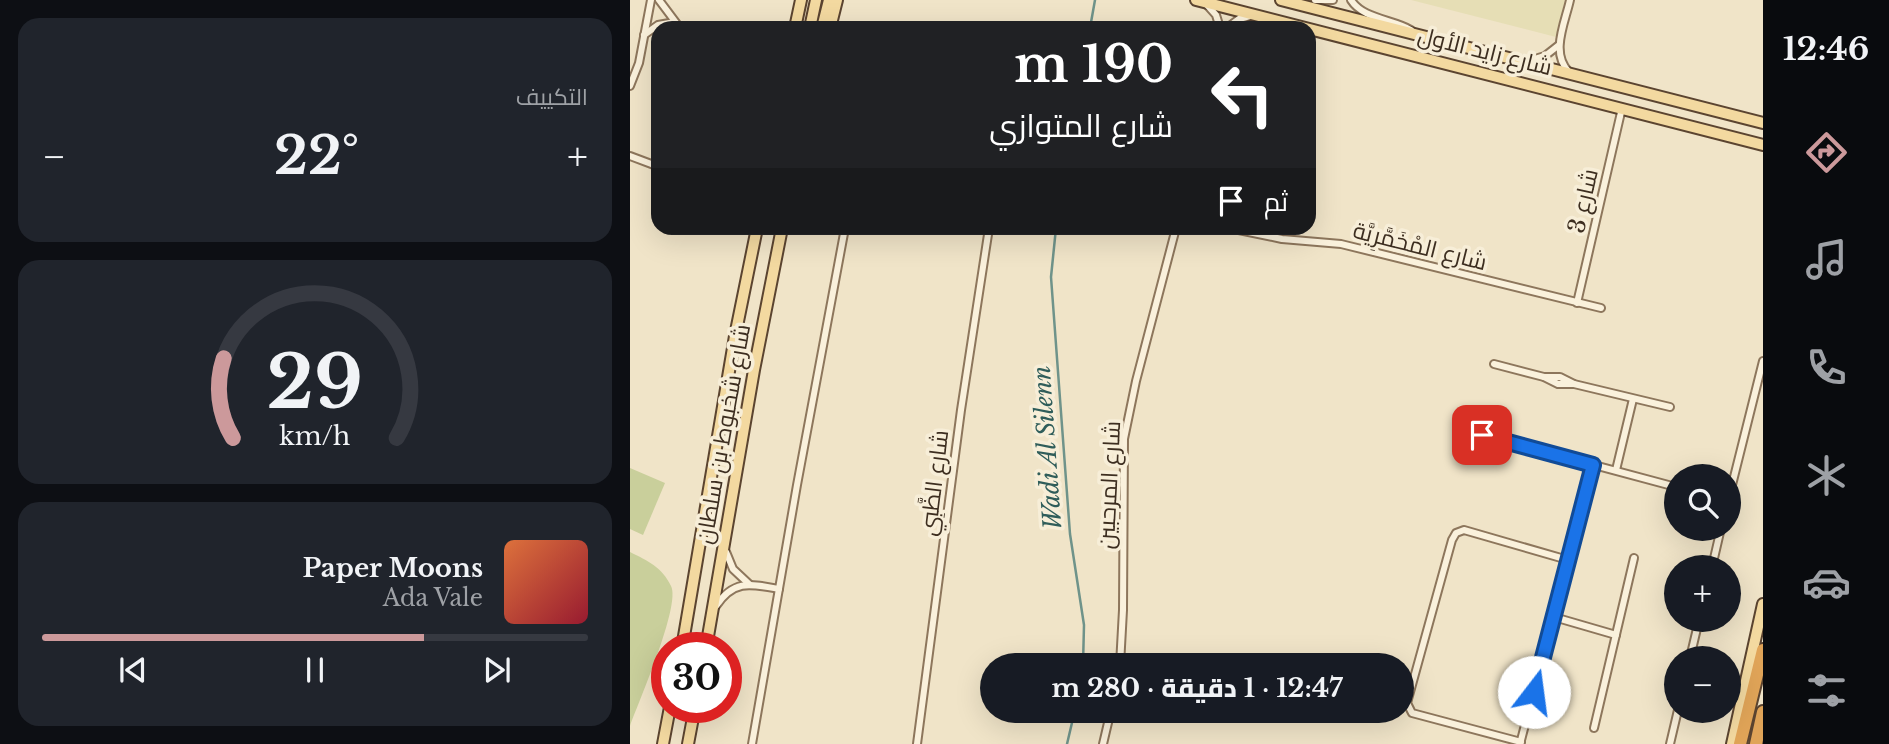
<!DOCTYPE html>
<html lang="ar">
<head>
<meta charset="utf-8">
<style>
	:root { --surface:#171b24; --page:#20242c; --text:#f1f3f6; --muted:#9ea1a6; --line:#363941; --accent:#cc999b }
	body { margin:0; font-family:"Libre Baskerville",Cairo,serif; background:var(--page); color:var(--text); direction:rtl; height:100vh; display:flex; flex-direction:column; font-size:26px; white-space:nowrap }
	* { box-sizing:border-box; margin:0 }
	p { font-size:23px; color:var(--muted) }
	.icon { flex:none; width:38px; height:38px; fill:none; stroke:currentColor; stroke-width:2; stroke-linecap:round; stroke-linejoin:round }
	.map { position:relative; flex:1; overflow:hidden; direction:ltr }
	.drawer { display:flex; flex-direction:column; gap:18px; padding:18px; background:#0d0f14; width:630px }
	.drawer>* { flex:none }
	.top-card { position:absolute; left:21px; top:21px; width:665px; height:214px; border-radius:21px; box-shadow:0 7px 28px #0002; direction:rtl; background:#202124; color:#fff; overflow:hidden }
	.fabs { position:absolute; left:1034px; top:464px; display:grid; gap:14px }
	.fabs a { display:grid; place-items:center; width:77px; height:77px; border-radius:50%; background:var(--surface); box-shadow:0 7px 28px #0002; font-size:35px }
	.speed { position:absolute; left:21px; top:632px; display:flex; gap:14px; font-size:35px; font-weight:700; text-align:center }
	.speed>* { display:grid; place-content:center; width:91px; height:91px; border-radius:50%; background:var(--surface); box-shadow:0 7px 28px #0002; line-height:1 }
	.speed .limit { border:10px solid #d22; background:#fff; color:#111 }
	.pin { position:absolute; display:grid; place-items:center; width:60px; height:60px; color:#fff; margin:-30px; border-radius:14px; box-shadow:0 4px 10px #0006 }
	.me { position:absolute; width:77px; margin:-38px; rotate:15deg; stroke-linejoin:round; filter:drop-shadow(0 0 5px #0008) }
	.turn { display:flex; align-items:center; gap:24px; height:147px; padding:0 28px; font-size:32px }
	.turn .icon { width:91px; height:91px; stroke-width:2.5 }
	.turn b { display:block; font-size:49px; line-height:60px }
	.then { display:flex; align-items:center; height:66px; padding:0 28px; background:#0003; gap:14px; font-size:26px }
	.big { font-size:52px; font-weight:800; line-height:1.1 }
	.drawer .tile { flex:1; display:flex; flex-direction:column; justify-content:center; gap:10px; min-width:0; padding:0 24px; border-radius:21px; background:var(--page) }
	.drawer .dial { align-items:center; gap:0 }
	.dial svg { height:182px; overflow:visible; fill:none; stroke:var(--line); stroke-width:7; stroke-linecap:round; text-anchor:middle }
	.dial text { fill:var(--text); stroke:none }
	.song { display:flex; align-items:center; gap:21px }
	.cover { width:84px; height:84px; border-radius:10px; background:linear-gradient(135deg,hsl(20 70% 55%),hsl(350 70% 35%)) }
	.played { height:7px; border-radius:4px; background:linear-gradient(90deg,var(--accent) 70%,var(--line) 70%) }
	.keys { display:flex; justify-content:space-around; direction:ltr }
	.heat { display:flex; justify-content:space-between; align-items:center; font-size:38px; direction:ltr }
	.trip { position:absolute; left:350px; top:653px; width:434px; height:70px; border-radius:35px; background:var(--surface); box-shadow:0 7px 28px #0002; font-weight:800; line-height:70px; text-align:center; direction:rtl }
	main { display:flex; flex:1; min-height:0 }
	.tab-bar { display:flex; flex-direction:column; width:126px; justify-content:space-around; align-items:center; background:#090b0e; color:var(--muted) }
	.tab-bar .icon { width:49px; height:49px }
	.tab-bar .current { color:var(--accent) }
	.tab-bar b { font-size:32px; color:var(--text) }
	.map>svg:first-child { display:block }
	.farmland { fill:#e6deb5 }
	.green { fill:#c9cf9b }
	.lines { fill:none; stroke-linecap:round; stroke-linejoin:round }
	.stream { stroke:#6f938a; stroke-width:2.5 }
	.street-casing { stroke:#8d765c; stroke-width:10 }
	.primary-casing { stroke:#5b4430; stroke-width:14 }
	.highway-casing { stroke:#5b4430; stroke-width:16 }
	.street { stroke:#faf1dc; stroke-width:6 }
	.primary { stroke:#f3d9a0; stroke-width:10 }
	.highway { stroke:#e0a458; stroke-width:12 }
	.route-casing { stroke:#114b97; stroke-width:18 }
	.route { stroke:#1a73e8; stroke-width:12 }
	.labels { text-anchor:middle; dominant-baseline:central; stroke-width:7; stroke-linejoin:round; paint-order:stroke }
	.street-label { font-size:23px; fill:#3d2e20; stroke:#f7eed8 }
	.water-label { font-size:24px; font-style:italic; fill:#2f5d5a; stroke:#f7eed8 }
</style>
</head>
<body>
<main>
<nav class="tab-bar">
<b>12:46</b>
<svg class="icon current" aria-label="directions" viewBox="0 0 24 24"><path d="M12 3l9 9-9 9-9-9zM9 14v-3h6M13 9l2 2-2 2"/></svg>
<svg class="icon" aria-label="music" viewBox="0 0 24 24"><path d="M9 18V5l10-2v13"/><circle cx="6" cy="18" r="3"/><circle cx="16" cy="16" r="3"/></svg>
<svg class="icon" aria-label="phone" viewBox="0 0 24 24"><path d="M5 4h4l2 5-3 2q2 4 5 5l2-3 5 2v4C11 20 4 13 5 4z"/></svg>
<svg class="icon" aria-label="climate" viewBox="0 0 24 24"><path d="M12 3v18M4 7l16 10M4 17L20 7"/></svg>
<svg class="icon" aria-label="car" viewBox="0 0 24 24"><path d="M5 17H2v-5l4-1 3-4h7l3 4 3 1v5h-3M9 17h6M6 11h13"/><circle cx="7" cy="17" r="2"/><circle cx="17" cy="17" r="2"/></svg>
<svg class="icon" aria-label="filters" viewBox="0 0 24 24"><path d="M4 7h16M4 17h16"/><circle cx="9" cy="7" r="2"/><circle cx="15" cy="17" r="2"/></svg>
</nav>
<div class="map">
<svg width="1133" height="744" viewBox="0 0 1133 744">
	<rect width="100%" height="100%" fill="#f0e4c8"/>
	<!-- farmland -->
	<polygon class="farmland" points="781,0 935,0 926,37"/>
	<!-- green -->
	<g class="green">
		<polygon points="0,468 35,483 13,535 0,529"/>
		<path d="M0,552c18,9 32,15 41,34 10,19 -32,115 -41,140z"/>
	</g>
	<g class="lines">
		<!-- stream -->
		<g class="stream">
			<polyline points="460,28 465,0"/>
			<polyline points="426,228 421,277 440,534 454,625 453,665"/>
			<polyline points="437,744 445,710"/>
		</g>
		<defs>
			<g id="street">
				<polyline points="29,0 50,28"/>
				<polyline points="685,0 703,0"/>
				<path d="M721,0c12,19 41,19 60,30"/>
				<polyline points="577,5 586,15 590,28"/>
				<polyline points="597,28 609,19 620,16"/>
				<polyline points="14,35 28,25 45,22"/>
				<polyline points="898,61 915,56 929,45"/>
				<path d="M939,72c-19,-19 -4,-49 1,-72"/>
				<polyline points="0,86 9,63 21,0"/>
				<polyline points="0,156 24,165 28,165"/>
				<polyline points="599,228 652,239 711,244 971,308"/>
				<polyline points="947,303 992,108"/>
				<polyline points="864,364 914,377 928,384 944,384"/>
				<polyline points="914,377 930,377 944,384 1040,407"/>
				<polyline points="852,435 1046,487"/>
				<polyline points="986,470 1003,399"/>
				<polyline points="1099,497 1133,361"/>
				<polyline points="96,552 103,569 119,584"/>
				<polyline points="1082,567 1091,528"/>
				<path d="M86,606c18,-27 35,-22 63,-17"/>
				<polyline points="924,617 986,635"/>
				<polyline points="1060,658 1069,620"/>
				<polyline points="490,665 493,610 494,439 506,381 546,228"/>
				<polyline points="964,728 1004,558"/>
				<polyline points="891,742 782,713 777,703 822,540 826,533 834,530 938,560"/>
				<polyline points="122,744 167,485 215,228"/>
				<polyline points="287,744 331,410 359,228"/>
				<polyline points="473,744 481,710"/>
				<polyline points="890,744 963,465"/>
				<polyline points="1040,744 1048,710"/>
			</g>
			<g id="primary">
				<polyline points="566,0 1133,145"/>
				<polyline points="651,0 1133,123"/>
				<polyline points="165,28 171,0"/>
				<polyline points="180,28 186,0"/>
				<polyline points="192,28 199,0"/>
				<polyline points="200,28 207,0"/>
				<polyline points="52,648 105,336 127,228"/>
				<polyline points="76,648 124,370 152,228"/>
				<polyline points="33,744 40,707"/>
				<polyline points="58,744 65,707"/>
				<polyline points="1102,744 1133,604"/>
			</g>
			<g id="highway">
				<polyline points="1110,744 1133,650"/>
				<polyline points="1126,744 1133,712"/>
			</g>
		</defs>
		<!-- street casing -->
		<use href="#street" class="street-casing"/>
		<!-- primary casing -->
		<use href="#primary" class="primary-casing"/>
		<!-- highway casing -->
		<use href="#highway" class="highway-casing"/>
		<!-- street -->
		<use href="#street" class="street"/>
		<!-- primary -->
		<use href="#primary" class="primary"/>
		<!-- highway -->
		<use href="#highway" class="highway"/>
	</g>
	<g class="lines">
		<defs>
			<polyline id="route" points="852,435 963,465 904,692"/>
		</defs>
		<!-- route casing -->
		<use href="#route" class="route-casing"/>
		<!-- route -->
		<use href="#route" class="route"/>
	</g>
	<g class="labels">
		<!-- street labels -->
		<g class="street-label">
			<text transform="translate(855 51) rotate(14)">شارع زايد الأول</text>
			<text transform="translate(953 201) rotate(-77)">شارع 3</text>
			<text transform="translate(790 246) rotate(14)">شارع المْخَمَّرِيَّة</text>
			<text transform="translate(93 434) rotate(-80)">شارع شخبوط بن سلطان</text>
			<text transform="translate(304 483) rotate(-83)">شارع الظَّبِي</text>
			<text transform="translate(479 485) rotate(-87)">شارع المرحبين</text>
		</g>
		<!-- water labels -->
		<g class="water-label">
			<text transform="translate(417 448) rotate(-94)">Wadi Al Silenn</text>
		</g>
	</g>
</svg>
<div class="fabs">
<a><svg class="icon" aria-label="search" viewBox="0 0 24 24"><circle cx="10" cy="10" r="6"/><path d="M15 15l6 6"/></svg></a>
<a>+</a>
<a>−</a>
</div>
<div class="speed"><div class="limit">30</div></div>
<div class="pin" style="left:852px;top:435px;background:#d93025"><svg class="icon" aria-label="arrive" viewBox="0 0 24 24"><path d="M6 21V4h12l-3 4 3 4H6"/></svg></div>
<svg class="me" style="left:904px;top:692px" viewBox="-20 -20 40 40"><circle r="19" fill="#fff"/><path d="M0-13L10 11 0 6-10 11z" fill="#1a73e8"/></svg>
<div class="trip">12:47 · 1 دقيقة · 280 m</div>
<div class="top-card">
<div class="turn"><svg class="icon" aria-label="left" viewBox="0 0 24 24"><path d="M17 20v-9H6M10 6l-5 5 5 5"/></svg><div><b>190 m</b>شارع المتوازي</div></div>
<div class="then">ثم<svg class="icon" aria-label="arrive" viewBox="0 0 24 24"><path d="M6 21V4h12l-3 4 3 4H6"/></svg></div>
</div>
</div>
<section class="drawer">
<div class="tile"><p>التكييف</p>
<div class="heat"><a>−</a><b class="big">22°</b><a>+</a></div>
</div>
<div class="tile dial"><svg viewBox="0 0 100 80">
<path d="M14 69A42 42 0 1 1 86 69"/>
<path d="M14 69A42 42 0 0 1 10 34" stroke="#cc999b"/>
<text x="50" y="56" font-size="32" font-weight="700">29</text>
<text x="50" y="72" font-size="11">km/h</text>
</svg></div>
<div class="tile">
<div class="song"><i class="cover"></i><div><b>Paper Moons</b><p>Ada Vale</p></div></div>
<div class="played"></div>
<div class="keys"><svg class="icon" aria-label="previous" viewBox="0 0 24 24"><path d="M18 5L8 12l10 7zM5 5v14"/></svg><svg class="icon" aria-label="pause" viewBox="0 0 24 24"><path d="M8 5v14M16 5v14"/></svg><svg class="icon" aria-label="next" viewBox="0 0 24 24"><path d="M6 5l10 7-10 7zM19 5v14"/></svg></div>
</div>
</section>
</main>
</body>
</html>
